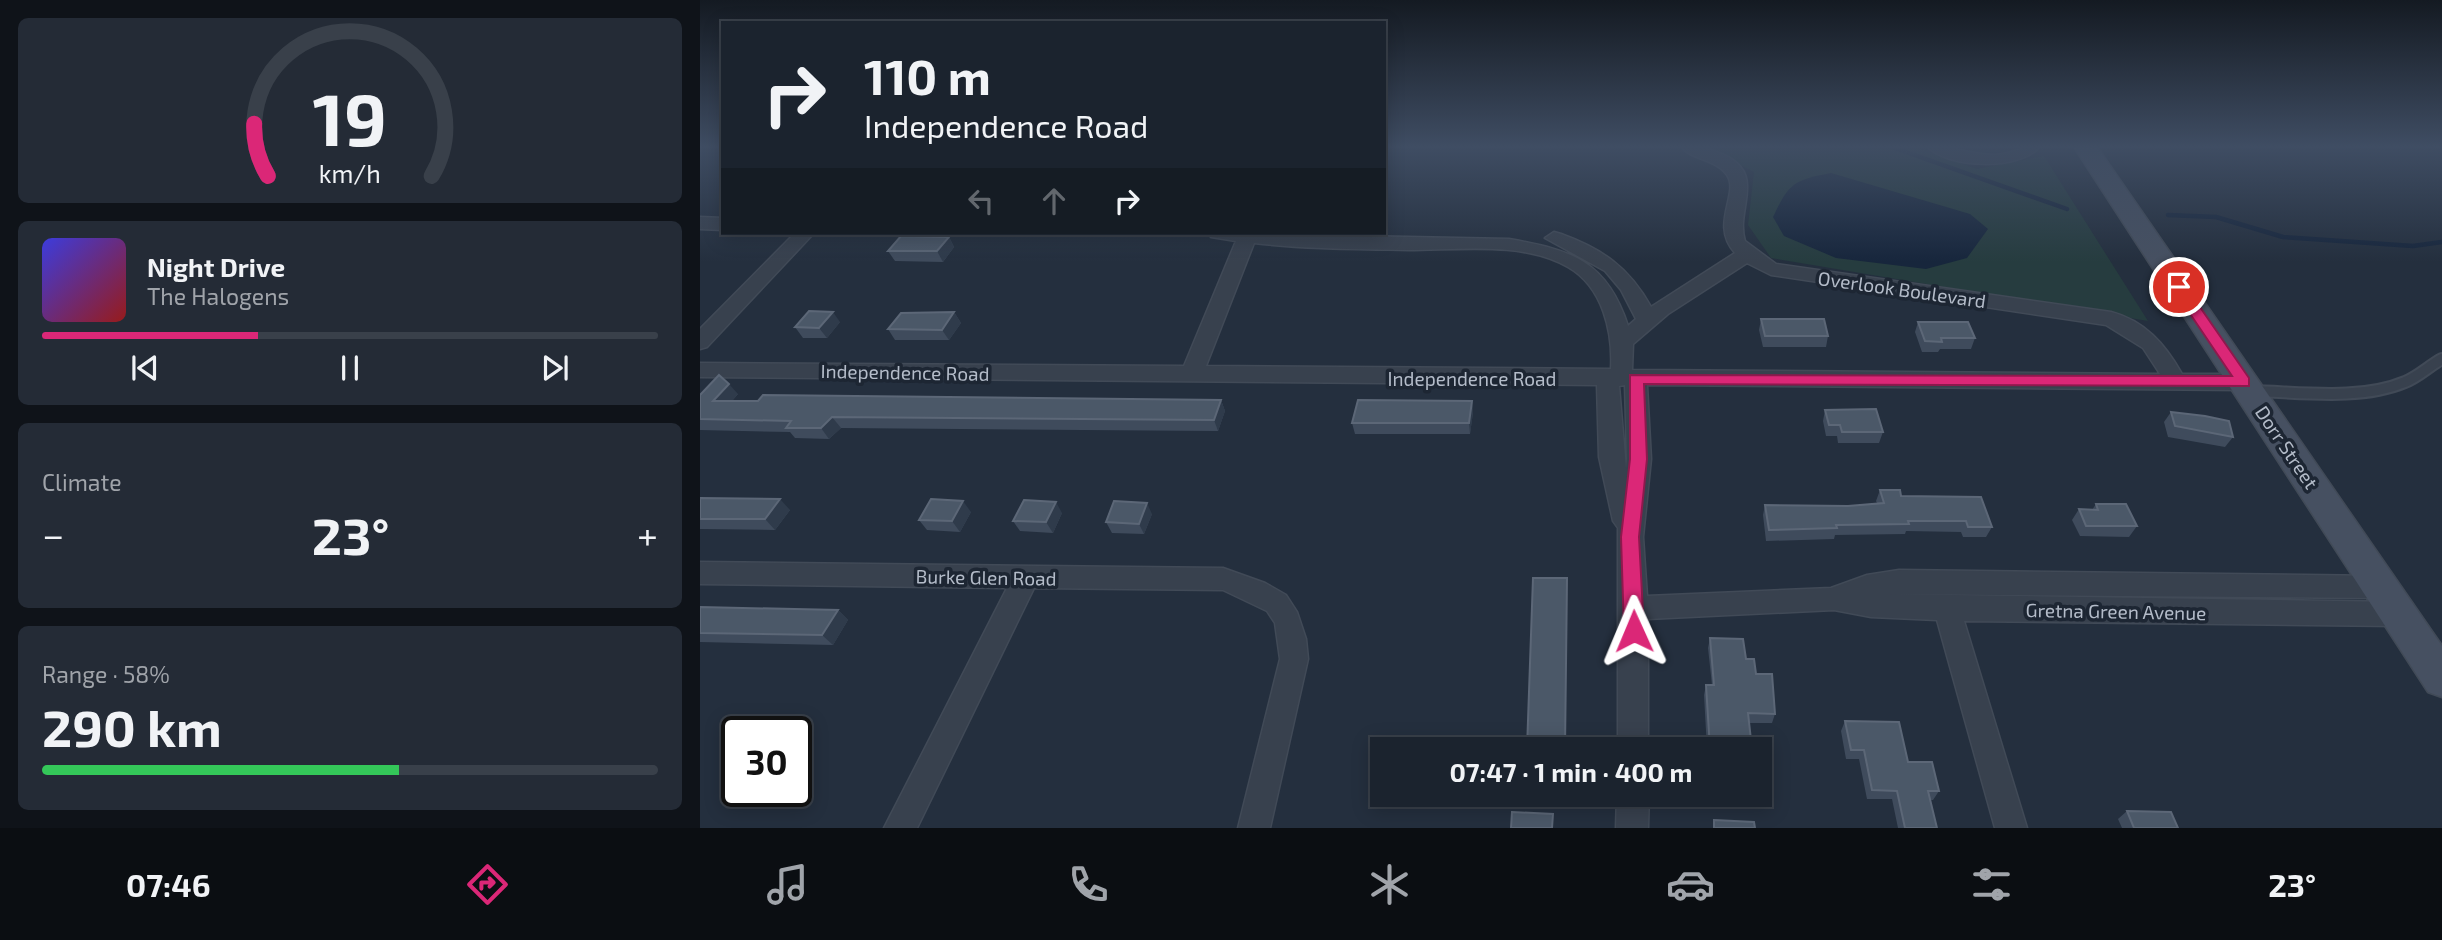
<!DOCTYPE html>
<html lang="en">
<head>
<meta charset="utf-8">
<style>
	:root { --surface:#1b232e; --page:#242b36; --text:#f1f3f6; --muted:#a0a4aa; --line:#39404a; --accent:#db2777 }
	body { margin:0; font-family:"Exo 2",sans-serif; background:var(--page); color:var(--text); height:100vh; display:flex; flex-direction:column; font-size:26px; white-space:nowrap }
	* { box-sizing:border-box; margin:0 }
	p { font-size:23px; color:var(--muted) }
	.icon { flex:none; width:38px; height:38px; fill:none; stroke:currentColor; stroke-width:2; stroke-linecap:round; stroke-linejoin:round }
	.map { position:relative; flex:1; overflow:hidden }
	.side { display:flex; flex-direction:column; gap:18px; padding:18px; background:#0f1319; width:700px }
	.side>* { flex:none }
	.banner { position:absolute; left:21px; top:21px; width:665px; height:214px; border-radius:0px; box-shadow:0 4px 18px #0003,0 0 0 2px var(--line); background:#1b232e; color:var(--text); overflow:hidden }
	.speed { position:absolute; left:21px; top:716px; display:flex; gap:14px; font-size:35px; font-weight:700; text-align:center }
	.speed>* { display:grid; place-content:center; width:91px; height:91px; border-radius:50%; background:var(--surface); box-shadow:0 4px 18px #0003,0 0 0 2px var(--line); line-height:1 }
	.speed .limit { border:4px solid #111; border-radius:10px; background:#fff; color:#111 }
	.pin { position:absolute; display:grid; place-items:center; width:60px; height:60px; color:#fff; margin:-30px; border:4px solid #fff; border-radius:50%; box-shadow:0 2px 7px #0007 }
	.me { position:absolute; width:77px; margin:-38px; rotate:359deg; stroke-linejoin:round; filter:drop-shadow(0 0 5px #0008) }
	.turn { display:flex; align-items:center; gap:24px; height:147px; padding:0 28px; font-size:32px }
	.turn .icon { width:91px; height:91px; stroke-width:2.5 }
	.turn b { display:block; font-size:49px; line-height:60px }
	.lanes { display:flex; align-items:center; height:66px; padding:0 28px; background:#0003; justify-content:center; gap:35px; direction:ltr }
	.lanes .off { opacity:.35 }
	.big { font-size:52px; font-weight:700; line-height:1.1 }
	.side .widget { flex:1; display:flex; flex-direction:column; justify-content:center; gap:10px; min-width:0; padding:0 24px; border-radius:10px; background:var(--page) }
	.side .dial { align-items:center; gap:0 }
	.dial svg { height:182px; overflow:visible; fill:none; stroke:var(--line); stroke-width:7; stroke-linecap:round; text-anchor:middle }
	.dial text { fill:var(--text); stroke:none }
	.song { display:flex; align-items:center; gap:21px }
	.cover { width:84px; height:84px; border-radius:10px; background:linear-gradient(135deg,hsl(240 70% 55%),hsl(0 70% 35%)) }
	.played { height:7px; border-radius:4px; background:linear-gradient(90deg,var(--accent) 35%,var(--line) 35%) }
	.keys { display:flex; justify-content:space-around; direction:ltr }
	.heat { display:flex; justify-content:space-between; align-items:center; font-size:38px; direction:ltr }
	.charge { height:10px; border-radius:5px; background:linear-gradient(90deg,#34c759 58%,var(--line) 0) }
	.trip { position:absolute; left:670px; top:737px; width:402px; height:70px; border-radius:0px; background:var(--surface); box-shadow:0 4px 18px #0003,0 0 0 2px var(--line); font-weight:700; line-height:70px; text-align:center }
	.tabs { display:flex; height:112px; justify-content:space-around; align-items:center; background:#0b0e12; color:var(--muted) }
	.tabs .icon { width:49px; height:49px }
	.tabs .on { color:var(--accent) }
	.tabs b { font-size:32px; color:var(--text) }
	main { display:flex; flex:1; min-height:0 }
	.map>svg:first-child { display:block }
	.green { fill:#263c3f }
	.water { fill:#17263c }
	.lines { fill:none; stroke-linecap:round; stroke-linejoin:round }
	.stream { stroke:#17263c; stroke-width:4.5 }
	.lane-casing { stroke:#414a57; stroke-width:14 }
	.street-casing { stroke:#414a57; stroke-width:3 }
	.secondary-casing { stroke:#414a57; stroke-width:3 }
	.lane { stroke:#38414e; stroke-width:10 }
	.street { fill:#38414e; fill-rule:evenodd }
	.secondary { fill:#465061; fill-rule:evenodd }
	.wall { fill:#3f4b5c }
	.shaded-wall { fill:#2f3b4b }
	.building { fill:#4b5868; stroke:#5c6777; stroke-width:2 }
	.route { fill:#db2777; stroke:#8e194d; stroke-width:2 }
	.labels { text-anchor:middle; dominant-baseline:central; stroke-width:7; stroke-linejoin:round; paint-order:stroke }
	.street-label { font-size:19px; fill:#b4bcc9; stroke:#1d2633 }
</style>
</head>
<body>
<main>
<section class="side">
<div class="widget dial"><svg viewBox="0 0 100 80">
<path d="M14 69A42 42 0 1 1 86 69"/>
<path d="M14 69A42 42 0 0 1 8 46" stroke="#db2777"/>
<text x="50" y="56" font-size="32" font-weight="700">19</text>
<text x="50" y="72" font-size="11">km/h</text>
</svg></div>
<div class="widget">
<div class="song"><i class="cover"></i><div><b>Night Drive</b><p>The Halogens</p></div></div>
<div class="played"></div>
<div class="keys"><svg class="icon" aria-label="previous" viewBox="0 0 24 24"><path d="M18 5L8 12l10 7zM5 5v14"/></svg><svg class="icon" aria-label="pause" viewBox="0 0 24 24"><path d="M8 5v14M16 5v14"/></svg><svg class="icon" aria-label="next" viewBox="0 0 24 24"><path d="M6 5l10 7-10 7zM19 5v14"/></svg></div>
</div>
<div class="widget"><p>Climate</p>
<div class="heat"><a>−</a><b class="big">23°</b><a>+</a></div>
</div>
<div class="widget"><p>Range · 58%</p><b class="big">290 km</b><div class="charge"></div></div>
</section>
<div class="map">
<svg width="1742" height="828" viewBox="0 0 1742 828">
	<rect width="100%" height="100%" fill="#242f3e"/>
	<!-- green -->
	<polygon class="green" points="1005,147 1215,147 1277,169 1344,156 1448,321 1071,258 1048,225 1054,172"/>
	<!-- water -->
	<path class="water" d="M1131,173l139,41 18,15 -21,29 -41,11 -90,-11 -52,-22 -11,-19c16,-34 21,-37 58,-44z"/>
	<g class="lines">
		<!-- stream -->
		<g class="stream">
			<polyline points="1192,147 1367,209"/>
			<polyline points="1468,215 1516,217 1583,237 1713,246 1742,242"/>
		</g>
		<defs>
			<path id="lane" d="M1552,391c48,1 108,10 153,-9 13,-5 24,-16 37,-23"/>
			<g id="street">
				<path d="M981,147c22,-2 66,8 66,38 1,19 -8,36 -2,56l31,23 335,48c34,9 54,32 71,62h61l8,3 3,5 -3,5 -8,3 -596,-5 4,74 -8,78 4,59 184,-8 36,-13 32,-5 482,6 9,3 4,8 -4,8 -9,3 -495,-4 512,8 10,4 4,8 -4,8 -10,4 -434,-5 63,207h-32l-58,-208 -66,-3 -37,-7 -186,9v130h-30v-221l-5,-7 -14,-64 -2,-72 -897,-8v-14l484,3 52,-125 -25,-4 -2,-4 300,6c63,11 98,22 119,87l8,-7 -15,-29 -16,-19 -60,-33 9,-6 7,2c41,15 68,33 90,73l84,-54c-26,-29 5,-59 -8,-78 -11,-16 -35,-15 -46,-28zM554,243c52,6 103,6 155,7 50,0 114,-9 159,17 35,20 45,65 43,102l-405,-3zM1047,263l24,12 335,50 37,23 17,26 -528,-4 1,-26 35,-30zM925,385l2,74 -1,10 -7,-83z"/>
				<path d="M1228,147c23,-2 44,8 67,8 17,-1 28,-9 44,-8 -20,24 -91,21 -111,0z"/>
				<polygon points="0,217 23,218 23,230 0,229"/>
				<polygon points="95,233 114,233 7,347 0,349 0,329"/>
				<polygon points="0,562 523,568 565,583 586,595 597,612 606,639 608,659 570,828 538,828 580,659 575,623 567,611 523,590 334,588 217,828 184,828 307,588 0,584"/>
				<polygon points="917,794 949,794 948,828 916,828"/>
			</g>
			<polygon id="secondary" points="1374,147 1397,147 1742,646 1742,697 1728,692"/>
		</defs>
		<!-- lane casing -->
		<use href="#lane" class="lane-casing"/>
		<!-- street casing -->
		<use href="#street" class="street-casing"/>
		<!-- secondary casing -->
		<use href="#secondary" class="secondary-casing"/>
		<!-- lane -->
		<use href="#lane" class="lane"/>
		<!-- street -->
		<use href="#street" class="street"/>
		<!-- secondary -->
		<use href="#secondary" class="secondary"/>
	</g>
	<!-- wall -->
	<g class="wall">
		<polygon points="249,237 254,247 243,262 195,261 188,251"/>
		<polygon points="254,312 261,323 249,340 195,340 188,329"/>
		<polygon points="1061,319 1128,336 1126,347 1063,347 1059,330"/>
		<polygon points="140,322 127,338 103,338 95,327"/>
		<polygon points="1218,322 1275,338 1271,349 1240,349 1238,352 1222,352 1215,332"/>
		<polygon points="38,394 32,401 521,400 525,411 518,431 141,428 129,439 95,438 90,432 0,430 0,395"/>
		<polygon points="772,401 773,412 770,434 655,434 652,423"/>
		<polygon points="1125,410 1183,432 1179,443 1138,443 1137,436 1126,436 1123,421"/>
		<polygon points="1471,412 1533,437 1525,447 1468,437 1464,422"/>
		<polygon points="1180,490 1201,496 1292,527 1286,537 1263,537 1261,532 1206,531 1205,534 1135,535 1134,539 1066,541 1063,515 1065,505 1148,506 1177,503 1176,501"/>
		<polygon points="0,498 90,510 75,530 0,529"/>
		<polygon points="1396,504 1437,526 1429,537 1380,536 1372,520 1379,509 1392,510"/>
		<polygon points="271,512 260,532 227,530 219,520"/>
		<polygon points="362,513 353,533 320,531 313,521"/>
		<polygon points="452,514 444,534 412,533 406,522"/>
		<polygon points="0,607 138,610 148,620 133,645 0,642"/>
		<polygon points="1010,638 1046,659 1056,674 1075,714 1072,723 1049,723 1052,749 1007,749 1004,695 1006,685 1012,685 1008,648"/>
		<polygon points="1145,721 1208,762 1239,791 1233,800 1230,800 1237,828 1198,828 1192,799 1167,799 1159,759 1146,759 1141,731"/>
		<polygon points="1427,811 1478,828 1422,828 1418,819"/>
	</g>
	<!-- shaded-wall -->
	<g class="shaded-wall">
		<polygon points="249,237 254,247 243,262 237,251"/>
		<polygon points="133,312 140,322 127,338 119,328"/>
		<polygon points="254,312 261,323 249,340 242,330"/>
		<polygon points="29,384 38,394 23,411 13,401"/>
		<polygon points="521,400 525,411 518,431 514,420"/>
		<polygon points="772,401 773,412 770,434 769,423"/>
		<polygon points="132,417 141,428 129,439 121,428"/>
		<polygon points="80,499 90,510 75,530 65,519"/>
		<polygon points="263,501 271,512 260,532 252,521"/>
		<polygon points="356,502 362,513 353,533 346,522"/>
		<polygon points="447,503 452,514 444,534 439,524"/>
		<polygon points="138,610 148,620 133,645 122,635"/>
	</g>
	<!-- building -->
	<g class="building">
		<polygon points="201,236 249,237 237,251 188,251"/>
		<polygon points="109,311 133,312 119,328 95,327"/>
		<polygon points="254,312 242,330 188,329 201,313"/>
		<polygon points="1061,319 1124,319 1128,336 1065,336"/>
		<polygon points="1218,322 1268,322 1275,338 1241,338 1242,342 1225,341"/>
		<polygon points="19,375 29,384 13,401 58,401 63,395 521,400 514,420 132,417 121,428 86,428 91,421 0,419 0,395"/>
		<polygon points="658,400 772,401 769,423 652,423"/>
		<polygon points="1176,409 1183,432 1142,432 1140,425 1129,425 1125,410"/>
		<polygon points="1471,412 1505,416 1529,421 1533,437 1475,426"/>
		<polygon points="1180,490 1200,490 1201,496 1281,497 1292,527 1268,527 1266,521 1208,521 1209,524 1136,525 1137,528 1069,530 1065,505 1148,506 1184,503"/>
		<polygon points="0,498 80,499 65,519 0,519"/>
		<polygon points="231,499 263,501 252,521 219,520"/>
		<polygon points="324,500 356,502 346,522 313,521"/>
		<polygon points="414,501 447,503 439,524 406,522"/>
		<polygon points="1396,504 1426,504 1437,526 1386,526 1379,509 1398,510"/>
		<polygon points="833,578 867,578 865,749 827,749"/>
		<polygon points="0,607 138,610 122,635 0,633"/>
		<polygon points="1010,638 1043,639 1046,659 1054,659 1056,674 1072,674 1075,714 1048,713 1052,749 1010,749 1006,685 1014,685"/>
		<polygon points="1145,721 1199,722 1208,762 1232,762 1239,791 1228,791 1237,828 1205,828 1197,791 1172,790 1164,750 1151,750"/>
		<polygon points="1427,811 1471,812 1478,828 1434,828"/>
		<polygon points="812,812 853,814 852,828 811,828"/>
		<polygon points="1014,820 1054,822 1055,828 1014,828"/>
	</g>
	<!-- sky -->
	<linearGradient id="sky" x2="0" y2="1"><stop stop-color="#141a22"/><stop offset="0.56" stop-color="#3f4d63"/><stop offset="1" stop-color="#3f4d63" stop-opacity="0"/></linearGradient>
	<rect width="1742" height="262" fill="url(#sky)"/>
	<!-- route -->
	<polygon class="route" points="1479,283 1484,284 1549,378 1549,386 944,384 947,459 939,537 944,631 941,637 934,640 927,637 924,631 921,537 930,459 930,375 1532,376 1472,287"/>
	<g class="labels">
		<!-- street labels -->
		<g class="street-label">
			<text transform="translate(1202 289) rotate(8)">Overlook Boulevard</text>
			<text transform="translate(205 372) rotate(1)">Independence Road</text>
			<text x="772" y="378">Independence Road</text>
			<text transform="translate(1587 447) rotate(56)">Dorr Street</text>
			<text transform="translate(286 577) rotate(1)">Burke Glen Road</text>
			<text transform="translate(1416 611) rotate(1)">Gretna Green Avenue</text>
		</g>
	</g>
</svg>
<div class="speed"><div class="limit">30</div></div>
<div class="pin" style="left:1479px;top:287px;background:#d93025"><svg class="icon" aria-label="arrive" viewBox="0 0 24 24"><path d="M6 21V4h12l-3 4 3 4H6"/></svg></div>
<svg class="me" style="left:934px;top:631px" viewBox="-20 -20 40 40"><path d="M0-17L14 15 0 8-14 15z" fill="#db2777" stroke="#fff" stroke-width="4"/></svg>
<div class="trip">07:47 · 1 min · 400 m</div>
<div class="banner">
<div class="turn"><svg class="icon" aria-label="right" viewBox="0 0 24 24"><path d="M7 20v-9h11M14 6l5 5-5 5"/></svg><div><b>110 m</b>Independence Road</div></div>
<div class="lanes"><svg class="icon off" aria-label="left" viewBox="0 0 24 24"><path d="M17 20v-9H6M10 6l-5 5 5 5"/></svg><svg class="icon off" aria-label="ahead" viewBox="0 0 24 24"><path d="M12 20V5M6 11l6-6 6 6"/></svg><svg class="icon" aria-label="right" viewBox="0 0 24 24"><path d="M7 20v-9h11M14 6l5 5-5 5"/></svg></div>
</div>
</div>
</main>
<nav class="tabs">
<b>07:46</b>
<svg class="icon on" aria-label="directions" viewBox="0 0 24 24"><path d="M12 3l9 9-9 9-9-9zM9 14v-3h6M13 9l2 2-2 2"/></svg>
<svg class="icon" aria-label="music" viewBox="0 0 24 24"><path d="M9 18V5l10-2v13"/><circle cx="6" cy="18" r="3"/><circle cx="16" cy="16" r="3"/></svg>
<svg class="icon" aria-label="phone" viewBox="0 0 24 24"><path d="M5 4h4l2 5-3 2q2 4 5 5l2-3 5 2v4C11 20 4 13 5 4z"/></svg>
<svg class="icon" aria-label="climate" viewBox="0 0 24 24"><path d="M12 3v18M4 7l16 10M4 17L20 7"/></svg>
<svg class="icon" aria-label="car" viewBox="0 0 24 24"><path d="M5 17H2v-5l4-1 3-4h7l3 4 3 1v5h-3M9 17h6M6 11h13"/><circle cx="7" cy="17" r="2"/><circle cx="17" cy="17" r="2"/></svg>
<svg class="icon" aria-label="filters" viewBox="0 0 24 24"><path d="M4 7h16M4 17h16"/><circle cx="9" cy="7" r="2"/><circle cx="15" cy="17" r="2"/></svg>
<b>23°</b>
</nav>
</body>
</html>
